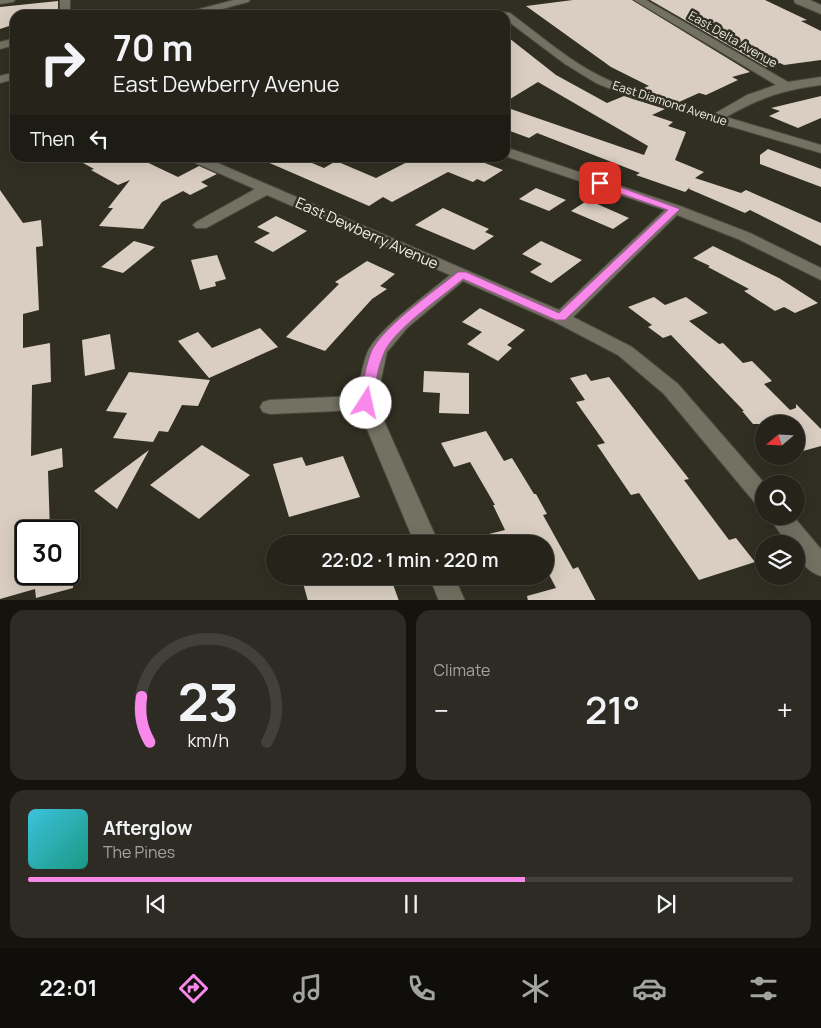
<!DOCTYPE html>
<html lang="en">
<head>
<meta charset="utf-8">
<style>
	:root { --surface:#25231a; --page:#2d2b23; --text:#f1f3f6; --muted:#a3a4a2; --line:#424039; --accent:#f888ea }
	body { margin:0; font-family:Manrope,sans-serif; background:var(--page); color:var(--text); height:100vh; display:flex; flex-direction:column; font-size:19px; white-space:nowrap }
	* { box-sizing:border-box; margin:0 }
	p { font-size:16px; color:var(--muted) }
	.icon { flex:none; width:28px; height:28px; fill:none; stroke:currentColor; stroke-width:2; stroke-linecap:round; stroke-linejoin:round }
	.map { position:relative; height:600px; overflow:hidden }
	.side { display:flex; flex-direction:column; gap:10px; padding:10px; background:#14130e; flex:1 }
	.side>* { flex:none }
	.hud { position:absolute; left:10px; top:10px; width:500px; height:152px; border-radius:15px; box-shadow:0 5px 20px #0002,0 0 0 1px var(--line); background:#25231a; color:var(--text); overflow:hidden }
	.needle { width:32px; rotate:251deg }
	.buttons { position:absolute; left:755px; top:415px; display:grid; gap:10px }
	.buttons a { display:grid; place-items:center; width:50px; height:50px; border-radius:50%; background:var(--surface); box-shadow:0 5px 20px #0002,0 0 0 1px var(--line); font-size:25px }
	.speed { position:absolute; left:15px; top:520px; display:flex; gap:10px; font-size:25px; font-weight:700; text-align:center }
	.speed>* { display:grid; place-content:center; width:65px; height:65px; border-radius:50%; background:var(--surface); box-shadow:0 5px 20px #0002,0 0 0 1px var(--line); line-height:1 }
	.speed .limit { border:2px solid #111; border-radius:8px; background:#fff; color:#111 }
	.pin { position:absolute; display:grid; place-items:center; width:42px; height:42px; color:#fff; margin:-21px; border-radius:10px; box-shadow:0 2px 8px #0006 }
	.me { position:absolute; width:55px; margin:-28px; rotate:10deg; stroke-linejoin:round; filter:drop-shadow(0 0 4px #0008) }
	.turn { display:flex; align-items:center; gap:18px; height:105px; padding:0 20px; font-size:22px }
	.turn .icon { width:65px; height:65px; stroke-width:2.5 }
	.turn b { display:block; font-size:35px; line-height:42px }
	.then { display:flex; align-items:center; height:48px; padding:0 20px; background:#0003; gap:10px; font-size:19px }
	.big { font-size:38px; font-weight:600; line-height:1.1 }
	.side .card { flex:1; display:flex; flex-direction:column; justify-content:center; gap:8px; min-width:0; padding:0 18px; border-radius:15px; background:var(--page) }
	.side .dial { align-items:center; gap:0 }
	.dial svg { height:130px; overflow:visible; fill:none; stroke:var(--line); stroke-width:7; stroke-linecap:round; text-anchor:middle }
	.dial text { fill:var(--text); stroke:none }
	.song { display:flex; align-items:center; gap:15px }
	.cover { width:60px; height:60px; border-radius:8px; background:linear-gradient(135deg,hsl(190 70% 55%),hsl(170 70% 35%)) }
	.played { height:5px; border-radius:2px; background:linear-gradient(90deg,var(--accent) 65%,var(--line) 65%) }
	.keys { display:flex; justify-content:space-around; direction:ltr }
	.heat { display:flex; justify-content:space-between; align-items:center; font-size:28px; direction:ltr }
	.side .tiles { flex:1; display:grid; gap:10px; grid-template-columns:1fr 1fr }
	.card:last-child { grid-column:span 2 }
	.trip { position:absolute; left:266px; top:535px; width:288px; height:50px; border-radius:25px; background:var(--surface); box-shadow:0 5px 20px #0002,0 0 0 1px var(--line); font-weight:600; line-height:50px; text-align:center }
	.tab-bar { display:flex; height:80px; justify-content:space-around; align-items:center; background:#0f0e0a; color:var(--muted) }
	.tab-bar .icon { width:35px; height:35px }
	.tab-bar .current { color:var(--accent) }
	.tab-bar b { font-size:22px; color:var(--text) }
	.map>svg:first-child { display:block }
	.building { fill:#d9cec1 }
	.lines { fill:none; stroke-linecap:round; stroke-linejoin:round }
	.street-casing { stroke:#4c4a3f; stroke-width:2 }
	.secondary-casing { stroke:#4c4a3f; stroke-width:2 }
	.street { fill:#737162; fill-rule:evenodd }
	.secondary { fill:#737162; fill-rule:evenodd }
	.route { fill:#f888ea; stroke:#a15898 }
	.labels { text-anchor:middle; dominant-baseline:central; stroke-width:5; stroke-linejoin:round; paint-order:stroke }
	.far-street-label { font-size:12px; fill:#eeede5; stroke:#312f22 }
	.street-label { font-size:15px; fill:#eeede5; stroke:#312f22 }
</style>
</head>
<body>
<div class="map">
<svg width="821" height="601" viewBox="0 0 821 601">
	<rect width="100%" height="100%" fill="#312f22"/>
	<!-- building -->
	<g class="building">
		<polygon points="573,0 632,0 750,72 732,77 738,80 706,95 699,93 679,102 639,90 649,86 611,67 526,6"/>
		<polygon points="650,0 765,0 807,20 801,21 821,31 821,60 784,65 780,63 766,67"/>
		<polygon points="58,1 58,13 50,15 15,15 15,24 0,29 0,7"/>
		<polygon points="505,35 556,75 607,103 624,96 665,109 652,115 673,122 668,126 686,132 675,160 704,172 695,178 741,193 746,190 821,223 821,246 750,210 745,213 689,189 690,187 685,192 636,175 640,173 537,133 529,138 505,129 505,107 644,155 648,146 538,82 505,102"/>
		<polygon points="821,96 821,118 798,128 769,116 780,111 771,108"/>
		<polygon points="768,149 821,169 821,187 760,164 760,155"/>
		<polygon points="74,158 138,158 178,177 199,166 217,174 201,182 208,186 190,195 183,191 162,202 143,229 99,226 113,208 108,208 130,180 118,185 91,170 94,169"/>
		<polygon points="258,158 300,158 324,168 336,161 376,178 415,158 474,158 472,158 503,170 484,182 477,179 473,182 448,172 392,202 383,197 369,206"/>
		<polygon points="536,188 566,200 549,211 519,199"/>
		<polygon points="0,190 23,223 41,220 43,246 36,247 39,310 23,314 23,348 50,343 51,382 32,385 31,456 62,448 63,467 48,471 50,531 26,531 26,574 73,574 73,588 36,598 35,589 0,599"/>
		<polygon points="588,200 629,218 613,229 571,211"/>
		<polygon points="443,208 489,229 485,232 494,236 474,250 415,225"/>
		<polygon points="276,216 307,231 273,252 254,242 270,233 257,227"/>
		<polygon points="134,241 155,247 123,273 101,267"/>
		<polygon points="541,241 582,260 551,283 530,272 542,264 522,254"/>
		<polygon points="713,246 779,278 818,303 795,313 784,307 775,311 744,291 749,289 708,267 710,266 693,258"/>
		<polygon points="217,255 226,279 215,282 216,286 200,290 191,260"/>
		<polygon points="367,261 395,274 380,286 387,289 372,299 325,351 286,337 339,284 335,282"/>
		<polygon points="654,297 665,305 686,297 708,313 689,321 719,344 723,343 743,363 752,361 772,381 764,384 790,410 796,408 796,404 821,429 821,446 796,453 796,424 753,424 742,411 744,411 671,335 663,338 648,327 652,325 628,307"/>
		<polygon points="480,308 525,330 507,345 512,348 498,361 467,344 482,332 462,322"/>
		<polygon points="260,328 278,347 209,378 178,341 198,332 212,348"/>
		<polygon points="110,334 115,369 85,376 82,340"/>
		<polygon points="424,371 469,373 469,414 439,413 440,393 423,392"/>
		<polygon points="129,372 210,380 198,406 182,405 168,432 159,431 153,442 113,438 127,413 106,411"/>
		<polygon points="586,374 591,381 609,377 689,479 684,480 729,540 736,538 755,562 699,580 639,493 631,495 597,445 605,443 576,402 585,400 570,378"/>
		<polygon points="486,431 504,461 512,458 534,494 536,494 547,514 543,515 573,569 578,567 596,601 528,601 527,596 556,588 545,567 545,544 474,544 473,538 505,530 493,505 495,505 470,462 454,467 441,443"/>
		<polygon points="202,445 250,475 199,519 150,485"/>
		<polygon points="149,450 117,509 94,491"/>
		<polygon points="343,456 360,497 289,517 273,464 302,457 306,466"/>
		<polygon points="301,576 390,576 399,601 308,601"/>
	</g>
	<g class="lines">
		<defs>
			<g id="street">
				<polygon points="0,0 15,0 13,2 0,4"/>
				<rect x="60" y="0" width="10" height="15"/>
				<polygon points="234,0 250,0 248,2 199,15 183,15 184,13"/>
				<path d="M634,0h12l142,82 33,-5v8c-39,5 -61,13 -95,32l95,28v8l-188,-55 -37,-15 -31,-19 -60,-45v-4h-6l5,-3 6,1c30,22 60,49 94,65 34,17 74,25 110,36l33,-19 29,-10z"/>
				<polygon points="15,38 15,45 0,49 0,42"/>
				<polygon points="15,72 15,79 0,83 0,76"/>
				<path d="M505,147l175,59 70,27 71,35v12l-83,-41 -61,-24 -104,102 59,30 46,37 87,100 -1,23 -8,-3 -92,-110 -46,-39 -63,-33 -92,-41 -56,47 -20,24 -11,51 63,141h-24l-56,-134 -89,4 -7,-2 -3,-5 3,-5 7,-2 87,-4c3,-14 5,-31 11,-45 11,-23 61,-58 82,-76l-183,-80 -61,33h-10l-3,-3 3,-3 59,-33 -64,-28 -2,-3h17l353,152 106,-100 -160,-54z"/>
				<path d="M768,516h25l28,33v27c-14,-4 -25,-18 -25,-32h-8z"/>
				<polygon points="429,576 454,576 465,601 439,601"/>
			</g>
			<polygon id="secondary" points="794,0 810,0 821,5 821,14 795,3"/>
		</defs>
		<!-- street casing -->
		<use href="#street" class="street-casing"/>
		<!-- secondary casing -->
		<use href="#secondary" class="secondary-casing"/>
		<!-- street -->
		<use href="#street" class="street"/>
		<!-- secondary -->
		<use href="#secondary" class="secondary"/>
	</g>
	<!-- route -->
	<path class="route" d="M596,181h7l77,28 -115,111h-9l-93,-41c-20,17 -70,51 -79,74 -7,16 -9,33 -11,50l-2,3h-10l-1,-3c3,-17 5,-37 12,-53 14,-26 63,-59 86,-78h8l93,41 109,-103 -72,-25z"/>
	<g class="labels">
		<!-- far-street labels -->
		<g class="far-street-label">
			<text transform="translate(733 39) rotate(30)">East Delta Avenue</text>
			<text transform="translate(670 103) rotate(18)">East Diamond Avenue</text>
		</g>
		<!-- street labels -->
		<g class="street-label">
			<text transform="translate(367 233) rotate(24)">East Dewberry Avenue</text>
		</g>
	</g>
</svg>
<div class="buttons">
<a><svg class="needle" viewBox="-14 -14 28 28"><path d="M0-13l5 13h-10z" fill="#e53935"/><path d="M0 13l5-13h-10z" fill="#a3a4a2"/></svg></a>
<a><svg class="icon" aria-label="search" viewBox="0 0 24 24"><circle cx="10" cy="10" r="6"/><path d="M15 15l6 6"/></svg></a>
<a><svg class="icon" aria-label="layers" viewBox="0 0 24 24"><path d="M12 4l9 5-9 5-9-5zM3 14l9 5 9-5"/></svg></a>
</div>
<div class="speed"><div class="limit">30</div></div>
<div class="pin" style="left:600px;top:183px;background:#d93025"><svg class="icon" aria-label="arrive" viewBox="0 0 24 24"><path d="M6 21V4h12l-3 4 3 4H6"/></svg></div>
<svg class="me" style="left:366px;top:403px" viewBox="-20 -20 40 40"><circle r="19" fill="#fff"/><path d="M0-13L10 11 0 6-10 11z" fill="#f888ea"/></svg>
<div class="trip">22:02 · 1 min · 220 m</div>
<div class="hud">
<div class="turn"><svg class="icon" aria-label="right" viewBox="0 0 24 24"><path d="M7 20v-9h11M14 6l5 5-5 5"/></svg><div><b>70 m</b>East Dewberry Avenue</div></div>
<div class="then">Then<svg class="icon" aria-label="left" viewBox="0 0 24 24"><path d="M17 20v-9H6M10 6l-5 5 5 5"/></svg></div>
</div>
</div>
<section class="side">
<div class="tiles">
<div class="card dial"><svg viewBox="0 0 100 80">
<path d="M14 69A42 42 0 1 1 86 69"/>
<path d="M14 69A42 42 0 0 1 9 41" stroke="#f888ea"/>
<text x="50" y="56" font-size="32" font-weight="700">23</text>
<text x="50" y="72" font-size="11">km/h</text>
</svg></div>
<div class="card"><p>Climate</p>
<div class="heat"><a>−</a><b class="big">21°</b><a>+</a></div>
</div>
<div class="card">
<div class="song"><i class="cover"></i><div><b>Afterglow</b><p>The Pines</p></div></div>
<div class="played"></div>
<div class="keys"><svg class="icon" aria-label="previous" viewBox="0 0 24 24"><path d="M18 5L8 12l10 7zM5 5v14"/></svg><svg class="icon" aria-label="pause" viewBox="0 0 24 24"><path d="M8 5v14M16 5v14"/></svg><svg class="icon" aria-label="next" viewBox="0 0 24 24"><path d="M6 5l10 7-10 7zM19 5v14"/></svg></div>
</div>
</div>
</section>
<nav class="tab-bar">
<b>22:01</b>
<svg class="icon current" aria-label="directions" viewBox="0 0 24 24"><path d="M12 3l9 9-9 9-9-9zM9 14v-3h6M13 9l2 2-2 2"/></svg>
<svg class="icon" aria-label="music" viewBox="0 0 24 24"><path d="M9 18V5l10-2v13"/><circle cx="6" cy="18" r="3"/><circle cx="16" cy="16" r="3"/></svg>
<svg class="icon" aria-label="phone" viewBox="0 0 24 24"><path d="M5 4h4l2 5-3 2q2 4 5 5l2-3 5 2v4C11 20 4 13 5 4z"/></svg>
<svg class="icon" aria-label="climate" viewBox="0 0 24 24"><path d="M12 3v18M4 7l16 10M4 17L20 7"/></svg>
<svg class="icon" aria-label="car" viewBox="0 0 24 24"><path d="M5 17H2v-5l4-1 3-4h7l3 4 3 1v5h-3M9 17h6M6 11h13"/><circle cx="7" cy="17" r="2"/><circle cx="17" cy="17" r="2"/></svg>
<svg class="icon" aria-label="filters" viewBox="0 0 24 24"><path d="M4 7h16M4 17h16"/><circle cx="9" cy="7" r="2"/><circle cx="15" cy="17" r="2"/></svg>
</nav>
</body>
</html>
